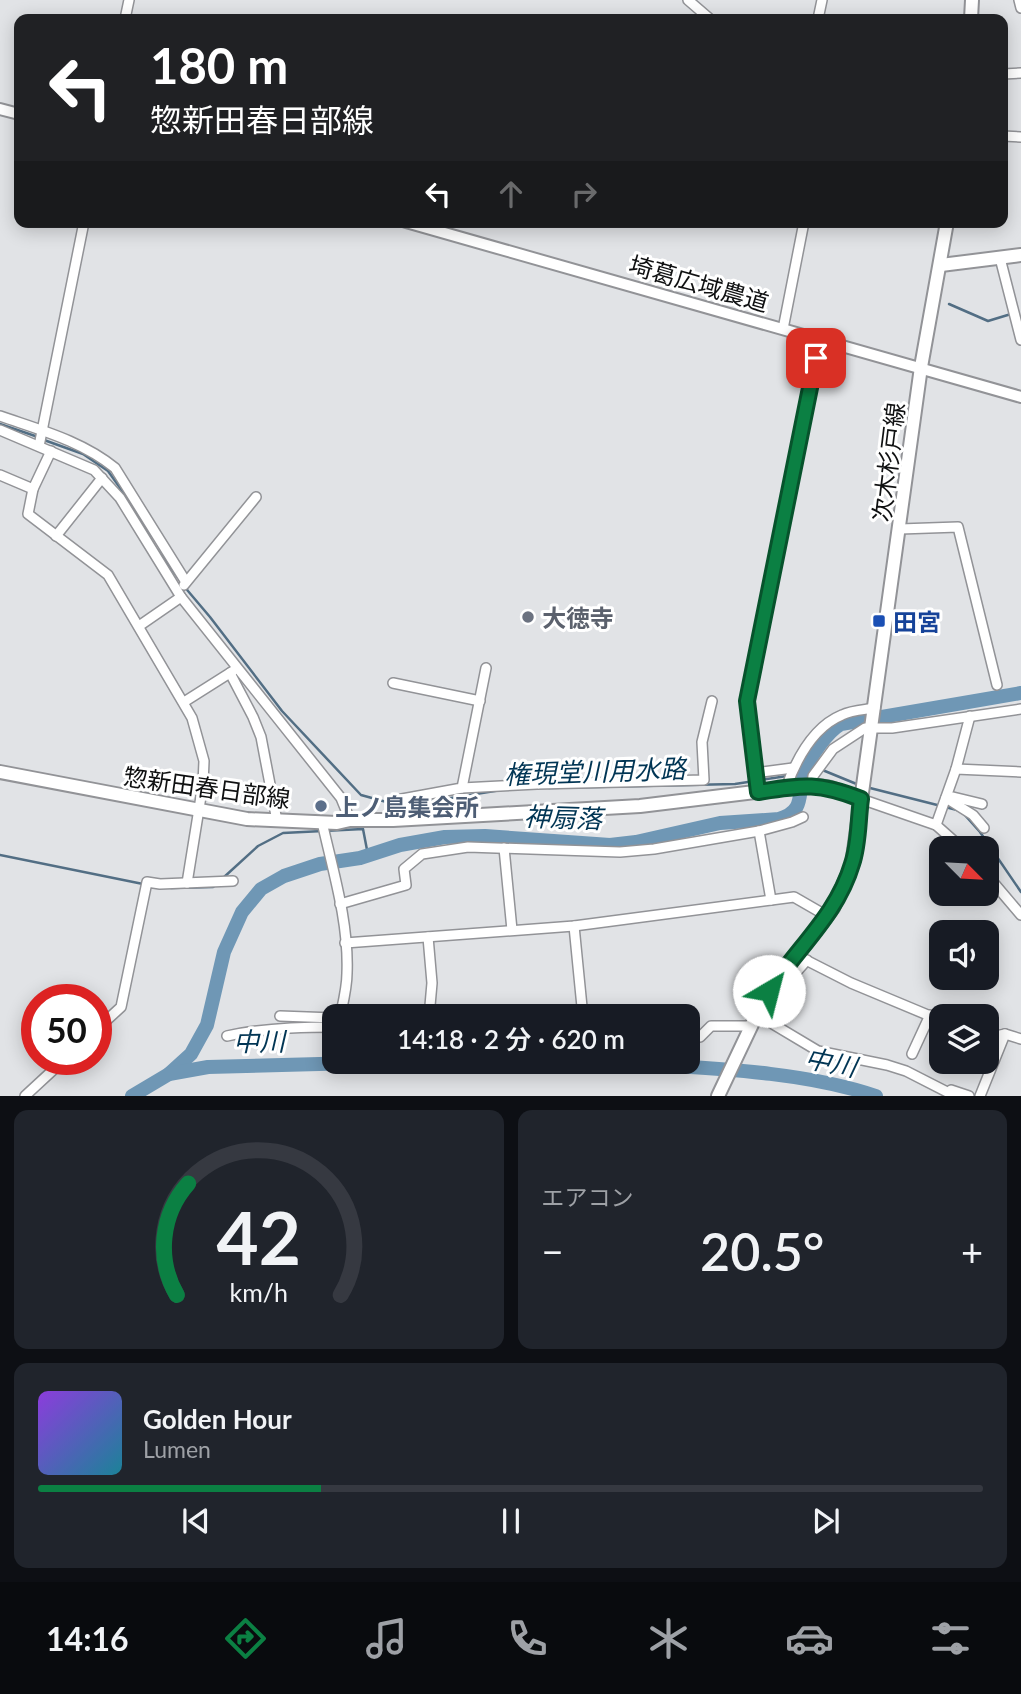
<!DOCTYPE html>
<html lang="ja">
<head>
<meta charset="utf-8">
<style>
	:root { --surface:#171b24; --page:#20242c; --text:#f1f3f6; --muted:#9ea1a6; --line:#363941; --accent:#0b8043 }
	body { margin:0; font-family:Lato,"Noto Sans JP",sans-serif; background:var(--page); color:var(--text); height:100vh; display:flex; flex-direction:column; font-size:26px; white-space:nowrap }
	* { box-sizing:border-box; margin:0 }
	p { font-size:23px; color:var(--muted) }
	.icon { flex:none; width:38px; height:38px; fill:none; stroke:currentColor; stroke-width:2; stroke-linecap:round; stroke-linejoin:round }
	.map { position:relative; height:1096px; overflow:hidden }
	.panel { display:flex; flex-direction:column; gap:14px; padding:14px; background:#0d0f14; flex:1 }
	.panel>* { flex:none }
	.banner { position:absolute; left:14px; top:14px; width:994px; height:214px; border-radius:14px; box-shadow:0 4px 18px #0003; background:#202124; color:#fff; overflow:hidden }
	.needle { width:46px; rotate:114deg }
	.tools { position:absolute; left:929px; top:836px; display:grid; gap:14px }
	.tools a { display:grid; place-items:center; width:70px; height:70px; border-radius:14px; background:var(--surface); box-shadow:0 4px 18px #0003; font-size:35px }
	.speed { position:absolute; left:21px; top:984px; display:flex; gap:14px; font-size:35px; font-weight:700; text-align:center }
	.speed>* { display:grid; place-content:center; width:91px; height:91px; border-radius:50%; background:var(--surface); box-shadow:0 4px 18px #0003; line-height:1 }
	.speed .limit { border:10px solid #d22; background:#fff; color:#111 }
	.pin { position:absolute; display:grid; place-items:center; width:60px; height:60px; color:#fff; margin:-30px; border-radius:14px; box-shadow:0 4px 10px #0006 }
	.me { position:absolute; width:77px; margin:-38px; rotate:37deg; stroke-linejoin:round; filter:drop-shadow(0 0 5px #0008) }
	.turn { display:flex; align-items:center; gap:24px; height:147px; padding:0 21px; font-size:32px }
	.turn .icon { width:91px; height:91px; stroke-width:2.5 }
	.turn b { display:block; font-size:49px; line-height:60px }
	.lanes { display:flex; align-items:center; height:66px; padding:0 21px; background:#0003; justify-content:center; gap:35px; direction:ltr }
	.lanes .off { opacity:.35 }
	.big { font-size:52px; font-weight:600; line-height:1.1 }
	.panel .card { flex:1; display:flex; flex-direction:column; justify-content:center; gap:10px; min-width:0; padding:0 24px; border-radius:14px; background:var(--page) }
	.panel .dial { align-items:center; gap:0 }
	.dial svg { height:182px; overflow:visible; fill:none; stroke:var(--line); stroke-width:7; stroke-linecap:round; text-anchor:middle }
	.dial text { fill:var(--text); stroke:none }
	.song { display:flex; align-items:center; gap:21px }
	.cover { width:84px; height:84px; border-radius:10px; background:linear-gradient(135deg,hsl(270 70% 55%),hsl(190 70% 35%)) }
	.played { height:7px; border-radius:4px; background:linear-gradient(90deg,var(--accent) 30%,var(--line) 30%) }
	.keys { display:flex; justify-content:space-around; direction:ltr }
	.heat { display:flex; justify-content:space-between; align-items:center; font-size:38px; direction:ltr }
	.panel .tiles { flex:1; display:grid; gap:14px; grid-template-columns:1fr 1fr }
	.card:last-child { grid-column:span 2 }
	.trip { position:absolute; left:322px; top:1004px; width:378px; height:70px; border-radius:14px; background:var(--surface); box-shadow:0 4px 18px #0003; font-weight:600; line-height:70px; text-align:center }
	.menu { display:flex; height:112px; justify-content:space-around; align-items:center; background:#090b0e; color:var(--muted) }
	.menu .icon { width:49px; height:49px }
	.menu .active { color:var(--accent) }
	.menu b { font-size:32px; color:var(--text) }
	.map>svg:first-child { display:block }
	.lines { fill:none; stroke-linecap:round; stroke-linejoin:round }
	.stream { stroke:#526e84; stroke-width:2.5 }
	.river { stroke:#6f97b5; stroke-width:14 }
	.minor-casing { stroke:#929397; stroke-width:12 }
	.tertiary-casing { stroke:#929397; stroke-width:14 }
	.secondary-casing { stroke:#929397; stroke-width:16 }
	.minor { stroke:#fff; stroke-width:9 }
	.tertiary { stroke:#fff; stroke-width:10 }
	.secondary { stroke:#fff; stroke-width:12 }
	.route-casing { stroke:#07532c; stroke-width:18 }
	.route { stroke:#0b8043; stroke-width:12 }
	.worship-dot { fill:#6b7280; stroke:#fff; stroke-width:2.5 }
	.transit-dot { fill:#1a4fb4; stroke:#fff; stroke-width:2.5 }
	.service-dot { fill:#5c6f8a; stroke:#fff; stroke-width:2.5 }
	.labels { text-anchor:middle; dominant-baseline:central; stroke-width:6; stroke-linejoin:round; paint-order:stroke }
	.street-label { font-size:24px; fill:#0f1011; stroke:#fff }
	.worship-label { font-size:24px; font-weight:bold; fill:#5b616d; stroke:#fff; text-anchor:start }
	.transit-label { font-size:24px; font-weight:bold; fill:#164399; stroke:#fff; text-anchor:start }
	.service-label { font-size:24px; font-weight:bold; fill:#4e5e75; stroke:#fff; text-anchor:start }
	.water-label { font-size:26px; font-style:italic; fill:#013554; stroke:#fff }
</style>
</head>
<body>
<div class="map">
<svg width="1021" height="1096" viewBox="0 0 1021 1096">
	<rect width="100%" height="100%" fill="#e1e3e6"/>
	<g class="lines">
		<!-- stream -->
		<g class="stream">
			<polyline points="949,304 988,321 1011,314"/>
			<polyline points="0,424 38,437"/>
			<polyline points="44,440 83,454 108,471 133,506 155,547 188,591 210,617 282,711 361,795 401,806 501,790"/>
			<polyline points="820,769 859,785"/>
			<polyline points="793,775 814,769"/>
			<polyline points="866,787 957,810"/>
			<polyline points="549,788 735,784 787,776"/>
			<polyline points="963,813 980,832 1021,892"/>
			<polyline points="0,855 143,884"/>
			<polyline points="223,878 258,846 283,833 363,829 368,855"/>
			<polyline points="171,888 213,887 216,885"/>
		</g>
		<!-- river -->
		<g class="river">
			<path d="M611,1062c83,6 186,7 265,34"/>
			<path d="M169,1074l22,-20 16,-29 17,-73 18,-40 19,-23 23,-13 36,-12 40,-6 40,-13 45,-8 40,-1 125,9 26,-3 84,-19 59,-4c27,-8 18,-25 25,-46 5,-15 23,-41 37,-49l180,-31"/>
			<polyline points="132,1096 169,1074 208,1067 394,1062"/>
		</g>
		<defs>
			<g id="minor">
				<polyline points="688,0 710,19"/>
				<polyline points="1019,0 1021,8"/>
				<polyline points="125,19 129,0"/>
				<polyline points="818,19 822,0"/>
				<polyline points="1003,74 1021,73"/>
				<polyline points="1003,136 1021,137"/>
				<polyline points="1000,258 1021,340"/>
				<polyline points="783,329 804,222"/>
				<path d="M0,416c40,14 82,25 115,52l71,114"/>
				<polyline points="0,430 94,470 120,498 181,597 341,798 350,820"/>
				<polyline points="39,446 84,222"/>
				<polyline points="51,451 33,489 28,514 108,575 192,718 204,761 203,784 187,883"/>
				<polyline points="0,475 33,489"/>
				<polyline points="900,529 958,527 997,685"/>
				<polyline points="56,536 102,478"/>
				<polyline points="184,585 256,497"/>
				<polyline points="139,626 181,597"/>
				<polyline points="230,673 253,717 261,737 277,821"/>
				<polyline points="393,683 480,701"/>
				<polyline points="184,702 233,671"/>
				<polyline points="956,769 970,716"/>
				<polyline points="755,773 793,768"/>
				<polyline points="812,785 813,776 833,749 865,728 892,728 1021,709"/>
				<polyline points="462,788 537,784 704,780 702,742 712,701"/>
				<path d="M786,788c10,-28 27,-61 56,-73 10,-5 22,-5 33,-7"/>
				<polyline points="758,792 747,700 819,339"/>
				<polyline points="946,798 973,815 984,828"/>
				<polyline points="946,798 953,797 982,804"/>
				<polyline points="861,799 936,825 963,849"/>
				<polyline points="393,820 391,801 462,788 486,668"/>
				<path d="M322,822c11,49 27,101 25,151 0,15 -4,30 -7,44"/>
				<polyline points="936,825 956,769 1021,772"/>
				<polyline points="759,831 771,900"/>
				<polyline points="504,848 512,930"/>
				<polyline points="987,875 1021,915"/>
				<polyline points="340,904 406,885 404,869 422,854 468,847 620,852 654,849 759,831 792,822 803,817"/>
				<polyline points="574,926 583,1017"/>
				<polyline points="428,937 432,983 429,1017"/>
				<polyline points="345,943 574,926 794,897 827,916"/>
				<polyline points="796,955 851,983 942,1021"/>
				<polyline points="756,1014 818,1051 887,1065 906,1071 955,1096"/>
				<polyline points="280,1016 334,1018"/>
				<polyline points="765,1021 780,1007 786,999 791,978 807,960"/>
				<polyline points="96,1030 121,1007 147,882 160,884 233,881"/>
				<path d="M227,1036c35,-8 72,-9 107,-9"/>
				<polyline points="688,1036 700,1037 711,1026 750,1026"/>
				<polyline points="987,1038 1005,1034 1021,1039"/>
				<polyline points="912,1054 930,1015"/>
				<polyline points="951,1090 969,1096"/>
				<polyline points="25,1096 65,1059"/>
				<polyline points="980,1096 1005,1034"/>
			</g>
			<g id="tertiary">
				<polyline points="0,109 19,114"/>
				<polyline points="406,222 1021,397"/>
			</g>
			<g id="secondary">
				<polyline points="971,19 972,0"/>
				<polyline points="941,265 1021,255"/>
				<polyline points="0,772 247,819 337,823 350,820 393,820 640,806 812,785 831,788 861,799"/>
				<polyline points="718,1096 765,997 833,908 852,865 921,367 947,222"/>
			</g>
		</defs>
		<!-- minor casing -->
		<use href="#minor" class="minor-casing"/>
		<!-- tertiary casing -->
		<use href="#tertiary" class="tertiary-casing"/>
		<!-- secondary casing -->
		<use href="#secondary" class="secondary-casing"/>
		<!-- minor -->
		<use href="#minor" class="minor"/>
		<!-- tertiary -->
		<use href="#tertiary" class="tertiary"/>
		<!-- secondary -->
		<use href="#secondary" class="secondary"/>
	</g>
	<g class="lines">
		<defs>
			<path id="route" d="M769,991c28,-43 68,-76 83,-127 7,-20 6,-44 9,-65 -44,-17 -58,-14 -103,-7l-11,-91 69,-343"/>
		</defs>
		<!-- route casing -->
		<use href="#route" class="route-casing"/>
		<!-- route -->
		<use href="#route" class="route"/>
	</g>
	<!-- markers -->
	<circle class="worship-dot" cx="528" cy="617" r="7"/>
	<rect class="transit-dot" x="872" y="614" width="14" height="14" rx="3.5"/>
	<circle class="service-dot" cx="321" cy="806" r="7"/>
	<g class="labels">
		<!-- street labels -->
		<g class="street-label">
			<text transform="translate(699 283) rotate(16)">埼葛広域農道</text>
			<text transform="translate(888 462) rotate(-83)">次木杉戸線</text>
			<text transform="translate(207 787) rotate(8)">惣新田春日部線</text>
		</g>
		<!-- worship labels -->
		<g class="worship-label">
			<text x="542" y="617">大徳寺</text>
		</g>
		<!-- transit labels -->
		<g class="transit-label">
			<text x="893" y="621">田宮</text>
		</g>
		<!-- service labels -->
		<g class="service-label">
			<text x="335" y="806">上ノ島集会所</text>
		</g>
		<!-- water labels -->
		<g class="water-label">
			<text transform="translate(595 771) rotate(-2)">権現堂川用水路</text>
			<text transform="translate(563 817) rotate(2)">神扇落</text>
			<text transform="translate(259 1041) rotate(-1)">中川</text>
			<text transform="translate(831 1062) rotate(11)">中川</text>
		</g>
	</g>
</svg>
<div class="tools">
<a><svg class="needle" viewBox="-14 -14 28 28"><path d="M0-13l5 13h-10z" fill="#e53935"/><path d="M0 13l5-13h-10z" fill="#9ea1a6"/></svg></a>
<a><svg class="icon" aria-label="sound" viewBox="0 0 24 24"><path d="M4 9h4l5-4v14l-5-4H4zM17 9q2 3 0 6"/></svg></a>
<a><svg class="icon" aria-label="layers" viewBox="0 0 24 24"><path d="M12 4l9 5-9 5-9-5zM3 14l9 5 9-5"/></svg></a>
</div>
<div class="speed"><div class="limit">50</div></div>
<div class="pin" style="left:816px;top:358px;background:#d93025"><svg class="icon" aria-label="arrive" viewBox="0 0 24 24"><path d="M6 21V4h12l-3 4 3 4H6"/></svg></div>
<svg class="me" style="left:769px;top:991px" viewBox="-20 -20 40 40"><circle r="19" fill="#fff"/><path d="M0-13L10 11 0 6-10 11z" fill="#0b8043"/></svg>
<div class="trip">14:18 · 2 分 · 620 m</div>
<div class="banner">
<div class="turn"><svg class="icon" aria-label="left" viewBox="0 0 24 24"><path d="M17 20v-9H6M10 6l-5 5 5 5"/></svg><div><b>180 m</b>惣新田春日部線</div></div>
<div class="lanes"><svg class="icon" aria-label="left" viewBox="0 0 24 24"><path d="M17 20v-9H6M10 6l-5 5 5 5"/></svg><svg class="icon off" aria-label="ahead" viewBox="0 0 24 24"><path d="M12 20V5M6 11l6-6 6 6"/></svg><svg class="icon off" aria-label="right" viewBox="0 0 24 24"><path d="M7 20v-9h11M14 6l5 5-5 5"/></svg></div>
</div>
</div>
<section class="panel">
<div class="tiles">
<div class="card dial"><svg viewBox="0 0 100 80">
<path d="M14 69A42 42 0 1 1 86 69"/>
<path d="M14 69A42 42 0 0 1 19 20" stroke="#0b8043"/>
<text x="50" y="56" font-size="32" font-weight="700">42</text>
<text x="50" y="72" font-size="11">km/h</text>
</svg></div>
<div class="card"><p>エアコン</p>
<div class="heat"><a>−</a><b class="big">20.5°</b><a>+</a></div>
</div>
<div class="card">
<div class="song"><i class="cover"></i><div><b>Golden Hour</b><p>Lumen</p></div></div>
<div class="played"></div>
<div class="keys"><svg class="icon" aria-label="previous" viewBox="0 0 24 24"><path d="M18 5L8 12l10 7zM5 5v14"/></svg><svg class="icon" aria-label="pause" viewBox="0 0 24 24"><path d="M8 5v14M16 5v14"/></svg><svg class="icon" aria-label="next" viewBox="0 0 24 24"><path d="M6 5l10 7-10 7zM19 5v14"/></svg></div>
</div>
</div>
</section>
<nav class="menu">
<b>14:16</b>
<svg class="icon active" aria-label="directions" viewBox="0 0 24 24"><path d="M12 3l9 9-9 9-9-9zM9 14v-3h6M13 9l2 2-2 2"/></svg>
<svg class="icon" aria-label="music" viewBox="0 0 24 24"><path d="M9 18V5l10-2v13"/><circle cx="6" cy="18" r="3"/><circle cx="16" cy="16" r="3"/></svg>
<svg class="icon" aria-label="phone" viewBox="0 0 24 24"><path d="M5 4h4l2 5-3 2q2 4 5 5l2-3 5 2v4C11 20 4 13 5 4z"/></svg>
<svg class="icon" aria-label="climate" viewBox="0 0 24 24"><path d="M12 3v18M4 7l16 10M4 17L20 7"/></svg>
<svg class="icon" aria-label="car" viewBox="0 0 24 24"><path d="M5 17H2v-5l4-1 3-4h7l3 4 3 1v5h-3M9 17h6M6 11h13"/><circle cx="7" cy="17" r="2"/><circle cx="17" cy="17" r="2"/></svg>
<svg class="icon" aria-label="filters" viewBox="0 0 24 24"><path d="M4 7h16M4 17h16"/><circle cx="9" cy="7" r="2"/><circle cx="15" cy="17" r="2"/></svg>
</nav>
</body>
</html>
